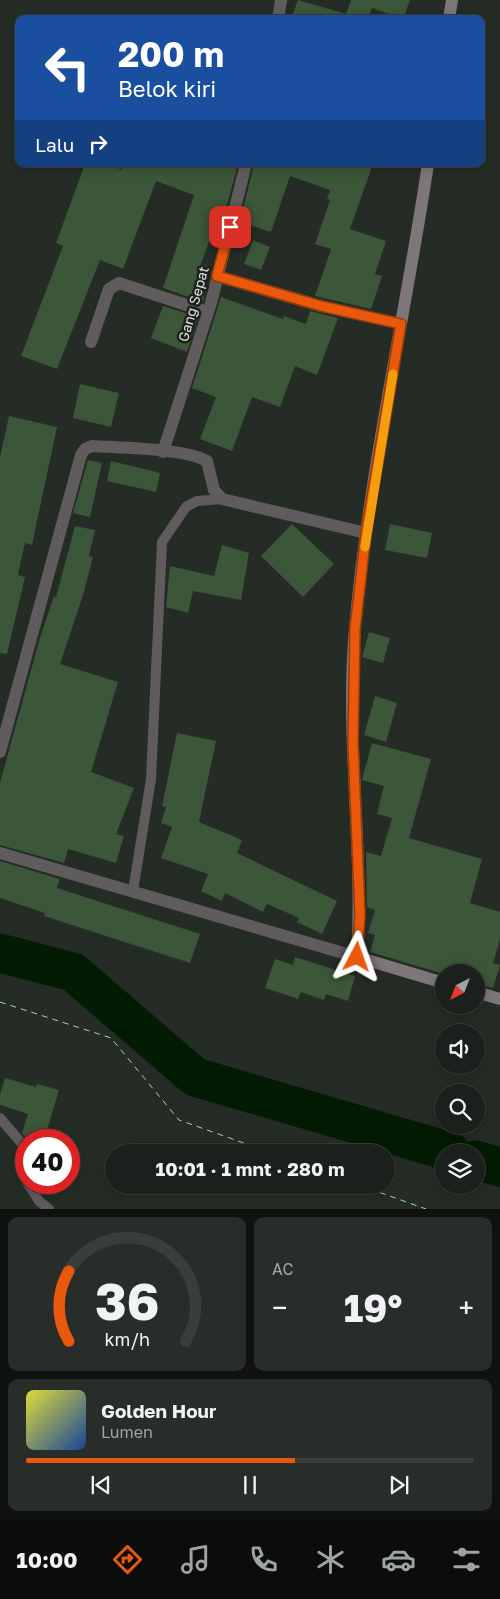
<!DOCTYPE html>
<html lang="id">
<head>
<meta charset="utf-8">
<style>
	:root { --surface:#1c201c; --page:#292d29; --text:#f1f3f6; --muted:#a0a3a3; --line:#3a3e3b; --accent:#ea580c }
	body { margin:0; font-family:"Golos Text",sans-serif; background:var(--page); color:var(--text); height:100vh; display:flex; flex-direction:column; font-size:19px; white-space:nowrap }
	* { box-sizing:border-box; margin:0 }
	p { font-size:16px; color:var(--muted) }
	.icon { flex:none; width:28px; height:28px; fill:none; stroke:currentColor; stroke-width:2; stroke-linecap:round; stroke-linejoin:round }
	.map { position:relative; height:1209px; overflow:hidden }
	.side { display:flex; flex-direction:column; gap:8px; padding:8px; background:#0f120f; flex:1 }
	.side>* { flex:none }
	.hud { position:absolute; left:15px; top:15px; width:470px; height:152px; border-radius:10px; box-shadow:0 2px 12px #0003,0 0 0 1px var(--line); background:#1a4fa0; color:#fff; overflow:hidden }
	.needle { width:32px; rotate:222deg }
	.fabs { position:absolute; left:435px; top:964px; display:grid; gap:10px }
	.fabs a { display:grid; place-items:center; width:50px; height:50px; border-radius:50%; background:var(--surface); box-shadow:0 2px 12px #0003,0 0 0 1px var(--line); font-size:25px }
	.speed { position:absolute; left:15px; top:1129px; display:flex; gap:10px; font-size:25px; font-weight:700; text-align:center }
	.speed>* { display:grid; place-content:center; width:65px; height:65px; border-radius:50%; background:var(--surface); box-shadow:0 2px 12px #0003,0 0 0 1px var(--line); line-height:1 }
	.speed .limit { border:8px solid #d22; background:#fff; color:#111 }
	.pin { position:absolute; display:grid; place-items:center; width:42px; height:42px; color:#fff; margin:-21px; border-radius:10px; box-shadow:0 2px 8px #0006 }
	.me { position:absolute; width:55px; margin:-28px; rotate:4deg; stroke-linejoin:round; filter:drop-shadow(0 0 4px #0008) }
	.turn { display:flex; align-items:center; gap:18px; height:105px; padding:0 20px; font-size:22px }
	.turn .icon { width:65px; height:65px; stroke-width:2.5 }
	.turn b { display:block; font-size:35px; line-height:42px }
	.then { display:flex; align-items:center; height:48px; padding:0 20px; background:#0003; gap:10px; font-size:19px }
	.big { font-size:38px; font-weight:700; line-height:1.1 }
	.side .widget { flex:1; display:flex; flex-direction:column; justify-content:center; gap:8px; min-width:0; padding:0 18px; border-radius:10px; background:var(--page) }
	.side .dial { align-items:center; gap:0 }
	.dial svg { height:130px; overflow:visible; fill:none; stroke:var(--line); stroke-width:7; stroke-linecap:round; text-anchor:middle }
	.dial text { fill:var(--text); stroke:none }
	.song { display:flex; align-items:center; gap:15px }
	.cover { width:60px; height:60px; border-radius:8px; background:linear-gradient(135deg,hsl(60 70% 55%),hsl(220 70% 35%)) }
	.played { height:5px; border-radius:2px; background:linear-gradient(90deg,var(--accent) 60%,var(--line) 60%) }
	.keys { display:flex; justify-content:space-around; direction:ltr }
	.heat { display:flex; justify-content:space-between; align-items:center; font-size:28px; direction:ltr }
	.side .tiles { flex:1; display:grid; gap:8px; grid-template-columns:1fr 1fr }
	.widget:last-child { grid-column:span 2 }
	.trip { position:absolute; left:105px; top:1144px; width:290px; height:50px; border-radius:25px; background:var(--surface); box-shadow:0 2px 12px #0003,0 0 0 1px var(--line); font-weight:700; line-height:50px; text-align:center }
	.menu { display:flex; height:80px; justify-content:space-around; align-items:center; background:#0b0d0b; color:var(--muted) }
	.menu .icon { width:35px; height:35px }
	.menu .current { color:var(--accent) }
	.menu b { font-size:22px; color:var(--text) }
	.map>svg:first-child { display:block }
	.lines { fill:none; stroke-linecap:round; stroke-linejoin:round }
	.river { stroke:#021b02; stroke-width:39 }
	.ferry { stroke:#a7d8a3; stroke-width:1; stroke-dasharray:6 5; stroke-linecap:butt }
	.building { fill:#3b5638 }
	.lane { stroke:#605b5d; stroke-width:10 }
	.street { stroke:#605b5d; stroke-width:12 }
	.secondary { stroke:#7e777a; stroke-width:12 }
	.route-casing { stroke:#983908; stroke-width:12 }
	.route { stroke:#ea580c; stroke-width:9 }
	.slow { stroke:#f59e0b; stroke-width:9 }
	.labels { text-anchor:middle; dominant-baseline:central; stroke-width:5; stroke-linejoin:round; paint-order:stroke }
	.street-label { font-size:14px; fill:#dee2de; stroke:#1c221b }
</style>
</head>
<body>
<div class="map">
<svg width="500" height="1209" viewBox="0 0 500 1209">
	<rect width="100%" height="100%" fill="#252b25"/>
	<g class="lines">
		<!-- river -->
		<g class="river">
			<polyline points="0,953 73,972 195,1077 451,1152"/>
			<polyline points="476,1160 500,1167"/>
		</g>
		<!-- ferry -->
		<g class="ferry">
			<polyline points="0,1002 111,1038 179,1120 269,1152"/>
			<polyline points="359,1185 426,1209"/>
		</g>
	</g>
	<!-- building -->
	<g class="building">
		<polygon points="298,0 346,14 351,0 410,0 403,19 372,8 368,19 291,19"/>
		<polygon points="85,164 107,164 123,170 116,164 238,164 224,216 219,214 201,264 208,266 199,290 205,292 203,302 163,288 194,195 156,181 123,269 100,260 57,369 21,356 63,246 56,243"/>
		<polygon points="254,164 373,164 350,229 386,241 375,274 382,276 371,309 315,296 331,249 315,244 330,200 327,199 330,190 290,176 271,232 240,222"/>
		<polygon points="253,240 270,247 261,270 244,264"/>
		<polygon points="221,297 283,319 284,316 306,324 310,311 338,318 317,375 295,366 280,407 252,397 232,451 200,439 216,397 192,388"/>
		<polygon points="163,306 198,317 187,352 151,338"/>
		<polygon points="80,384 119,393 111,427 73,418"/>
		<polygon points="9,416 57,427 32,545 25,543 18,575 25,577 7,654 0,653 0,457"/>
		<polygon points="88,460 102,463 90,517 73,513"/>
		<polygon points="111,461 160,473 156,492 107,481"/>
		<polygon points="292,524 334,564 303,597 261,556"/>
		<polygon points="390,524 432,533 427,558 385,550"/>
		<polygon points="75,526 95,530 89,556 93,557 83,595 60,664 118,682 91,772 134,788 116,834 124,836 116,863 68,849 64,863 0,845 0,783 39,641 54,596 56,597"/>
		<polygon points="222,545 249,553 241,600 193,591 188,613 166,607 170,566 214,576"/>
		<polygon points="369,632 390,638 383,663 362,657"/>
		<polygon points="375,696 397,703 386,742 364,735"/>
		<polygon points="177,733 216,741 199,822 242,840 237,853 337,901 322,934 297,922 299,918 267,904 263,912 225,893 222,901 201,891 208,874 161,858 172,827 161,823 166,807 162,806"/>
		<polygon points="372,743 431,759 409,838 482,859 470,903 500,912 500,939 493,963 500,965 493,988 476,983 476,972 444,972 444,974 370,952 375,935 368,933 375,910 367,907 366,852 381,856 392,818 377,814 384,786 362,780"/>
		<polygon points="0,861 60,879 57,888 200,934 190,963 44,916 45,913 0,898"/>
		<polygon points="295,957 355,976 348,1001 326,994 324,1000 301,992 298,999 265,988 275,959 293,965"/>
		<polygon points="5,1078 36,1087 37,1084 59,1090 44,1140 28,1140 22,1133 28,1114 0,1105 0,1095"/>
	</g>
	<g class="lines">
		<!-- lane -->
		<g class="lane">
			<polyline points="133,891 151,779 162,542 186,507 197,501 222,499"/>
			<polyline points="0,1118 24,1146 26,1179"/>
			<polyline points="27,1182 39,1201 49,1209"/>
		</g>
		<!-- street -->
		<g class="street">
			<polyline points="278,19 281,0"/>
			<polyline points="217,276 321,306 401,324"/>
			<polyline points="91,342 109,289 119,283 208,312"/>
			<polyline points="163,452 211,303 246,164"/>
			<path d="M0,752l81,-297 4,-6 7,-3c29,2 91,2 115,15l7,29 8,9 144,34"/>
			<polyline points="0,853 357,957"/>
		</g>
		<!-- secondary -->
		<g class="secondary">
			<polyline points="449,19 452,0"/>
			<path d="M428,164c-23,154 -59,308 -73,464 -10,110 9,220 2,329l87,26"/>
			<polyline points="476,992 500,999"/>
		</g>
	</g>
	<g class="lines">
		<defs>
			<polyline id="route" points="230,227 217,276 321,306 401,324 366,533 355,629 353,743 360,915 357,957"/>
		</defs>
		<!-- route casing -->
		<use href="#route" class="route-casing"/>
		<!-- route -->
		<use href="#route" class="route"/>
		<!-- slow -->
		<polyline class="slow" points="365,547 393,374"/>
	</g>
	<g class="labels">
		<!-- street labels -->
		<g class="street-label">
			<text transform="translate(193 304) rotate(-74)">Gang Sepat</text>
		</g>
	</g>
</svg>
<div class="fabs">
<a><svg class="needle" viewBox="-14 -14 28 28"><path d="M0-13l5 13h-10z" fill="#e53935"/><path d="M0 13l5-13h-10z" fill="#a0a3a3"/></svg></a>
<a><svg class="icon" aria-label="sound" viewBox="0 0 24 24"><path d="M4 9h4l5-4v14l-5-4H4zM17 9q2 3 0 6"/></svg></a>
<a><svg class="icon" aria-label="search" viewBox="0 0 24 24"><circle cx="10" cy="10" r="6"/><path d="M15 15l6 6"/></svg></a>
<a><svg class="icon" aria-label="layers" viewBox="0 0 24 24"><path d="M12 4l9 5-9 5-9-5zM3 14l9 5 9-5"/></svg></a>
</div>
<div class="speed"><div class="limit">40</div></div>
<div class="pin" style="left:230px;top:227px;background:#d93025"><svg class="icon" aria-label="arrive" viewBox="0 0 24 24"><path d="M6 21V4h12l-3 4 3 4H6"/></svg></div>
<svg class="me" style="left:357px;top:957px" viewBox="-20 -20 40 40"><path d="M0-17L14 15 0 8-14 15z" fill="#ea580c" stroke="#fff" stroke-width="4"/></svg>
<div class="trip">10:01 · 1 mnt · 280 m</div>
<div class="hud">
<div class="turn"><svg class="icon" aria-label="left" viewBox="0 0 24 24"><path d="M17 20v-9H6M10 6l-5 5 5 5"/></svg><div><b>200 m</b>Belok kiri</div></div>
<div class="then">Lalu<svg class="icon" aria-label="right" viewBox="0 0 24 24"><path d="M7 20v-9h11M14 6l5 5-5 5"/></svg></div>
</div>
</div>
<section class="side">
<div class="tiles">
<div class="widget dial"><svg viewBox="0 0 100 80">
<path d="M14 69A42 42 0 1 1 86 69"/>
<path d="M14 69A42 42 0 0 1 14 26" stroke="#ea580c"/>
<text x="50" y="56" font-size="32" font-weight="700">36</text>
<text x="50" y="72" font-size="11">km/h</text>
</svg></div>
<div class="widget"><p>AC</p>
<div class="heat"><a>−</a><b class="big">19°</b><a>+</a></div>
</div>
<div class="widget">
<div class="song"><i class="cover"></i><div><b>Golden Hour</b><p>Lumen</p></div></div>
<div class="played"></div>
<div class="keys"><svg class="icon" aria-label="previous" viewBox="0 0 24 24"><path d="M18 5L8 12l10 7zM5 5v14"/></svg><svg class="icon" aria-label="pause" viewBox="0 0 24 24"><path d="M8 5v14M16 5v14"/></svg><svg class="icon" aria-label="next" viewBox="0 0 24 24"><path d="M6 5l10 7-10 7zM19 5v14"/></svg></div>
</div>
</div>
</section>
<nav class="menu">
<b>10:00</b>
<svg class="icon current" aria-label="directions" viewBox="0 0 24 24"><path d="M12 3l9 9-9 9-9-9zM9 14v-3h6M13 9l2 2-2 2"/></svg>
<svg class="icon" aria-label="music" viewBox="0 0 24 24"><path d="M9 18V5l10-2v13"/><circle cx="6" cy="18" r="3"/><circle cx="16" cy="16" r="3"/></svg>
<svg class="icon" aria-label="phone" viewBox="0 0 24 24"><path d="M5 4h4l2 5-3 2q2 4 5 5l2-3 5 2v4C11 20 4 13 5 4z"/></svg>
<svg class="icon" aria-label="climate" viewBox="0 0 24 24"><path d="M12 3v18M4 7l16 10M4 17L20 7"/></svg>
<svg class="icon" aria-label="car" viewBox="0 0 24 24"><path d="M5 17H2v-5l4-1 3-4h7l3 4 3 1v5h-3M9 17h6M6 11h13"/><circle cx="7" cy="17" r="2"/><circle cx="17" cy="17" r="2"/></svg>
<svg class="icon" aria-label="filters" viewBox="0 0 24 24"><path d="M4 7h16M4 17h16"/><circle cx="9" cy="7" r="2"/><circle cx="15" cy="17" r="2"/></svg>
</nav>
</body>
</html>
